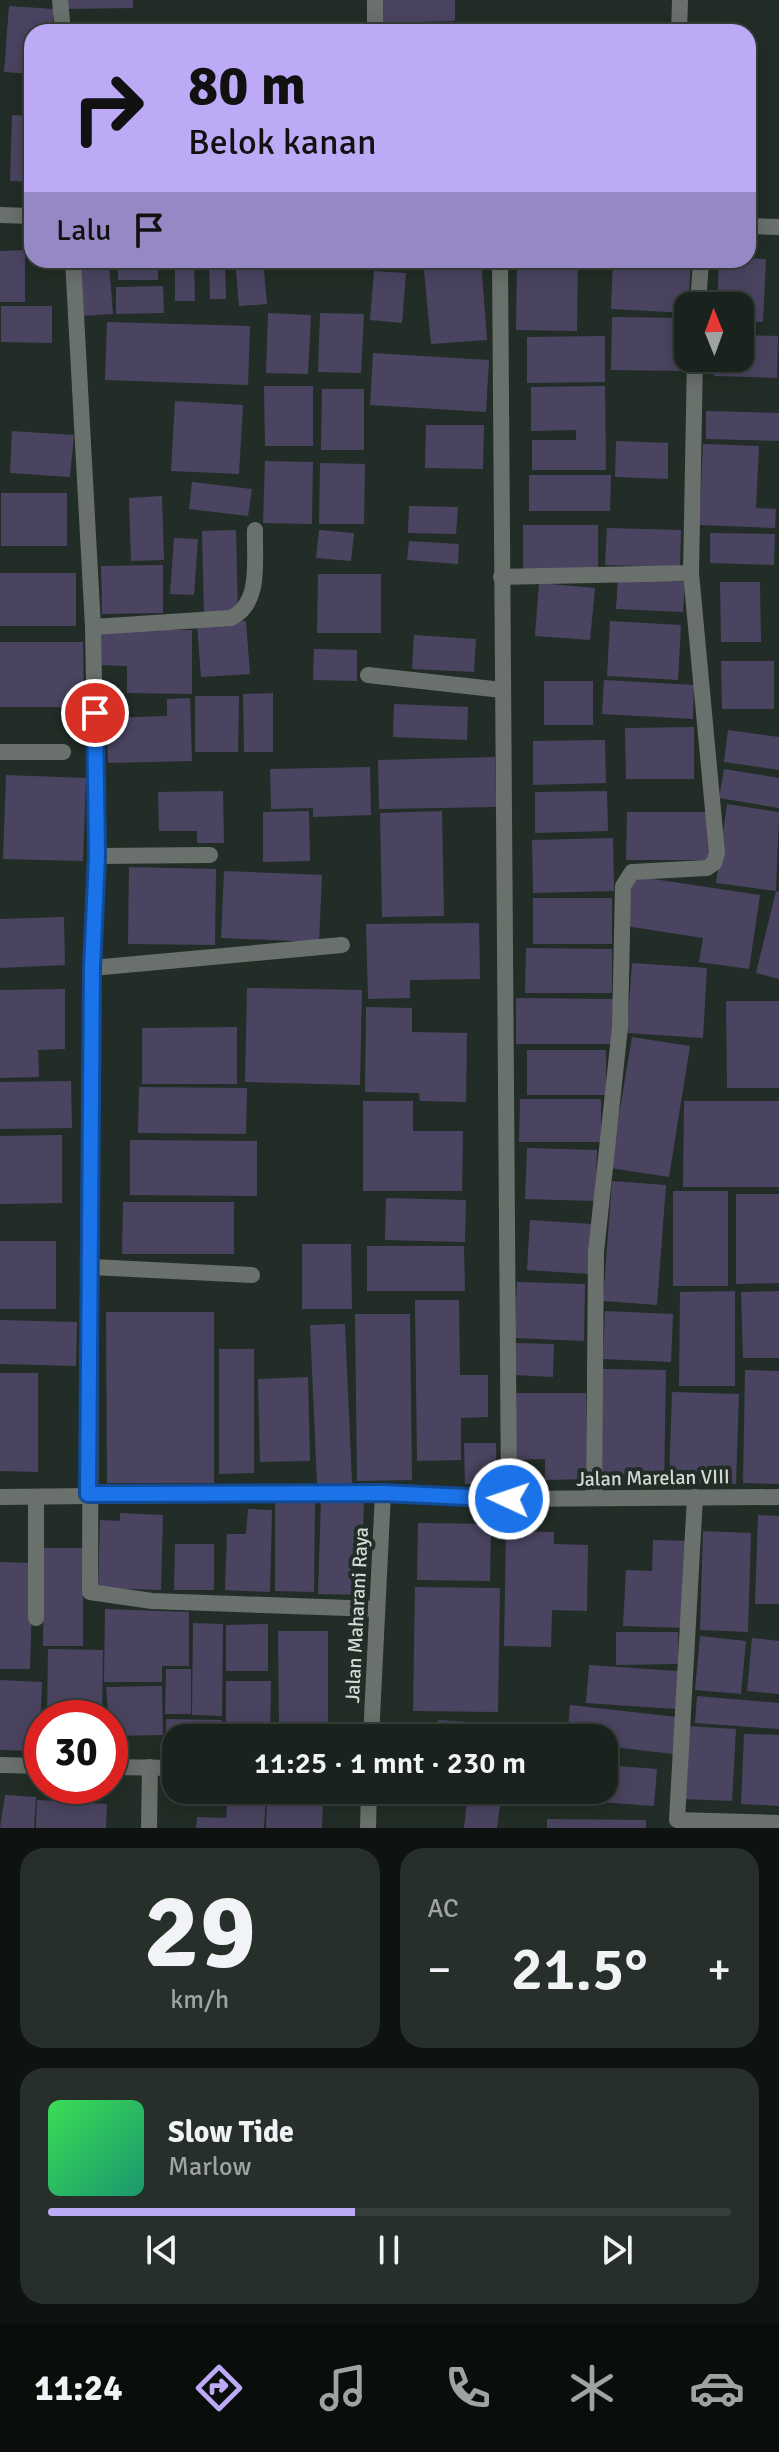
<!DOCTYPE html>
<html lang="id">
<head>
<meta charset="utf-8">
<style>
	:root { --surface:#19221c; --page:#262f29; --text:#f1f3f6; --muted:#9fa4a3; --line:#373f3b; --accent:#bcaaf6 }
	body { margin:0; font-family:Signika,sans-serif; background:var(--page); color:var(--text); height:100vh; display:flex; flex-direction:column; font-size:30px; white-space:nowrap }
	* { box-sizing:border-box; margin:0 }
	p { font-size:26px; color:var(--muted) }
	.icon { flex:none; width:44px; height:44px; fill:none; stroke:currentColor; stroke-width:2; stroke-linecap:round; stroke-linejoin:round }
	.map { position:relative; height:1828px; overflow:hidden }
	.sheet { display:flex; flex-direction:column; gap:20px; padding:20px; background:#0e130f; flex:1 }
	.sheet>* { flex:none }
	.hud { position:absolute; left:24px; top:24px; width:732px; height:244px; border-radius:24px; box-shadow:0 4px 20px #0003,0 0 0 2px var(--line); background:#bcaaf6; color:#111; overflow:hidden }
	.needle { width:52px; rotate:359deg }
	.buttons { position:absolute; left:674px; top:292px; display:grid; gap:16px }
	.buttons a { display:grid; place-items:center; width:80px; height:80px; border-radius:16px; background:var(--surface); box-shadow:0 4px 20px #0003,0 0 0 2px var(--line); font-size:40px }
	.speed { position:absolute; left:24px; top:1700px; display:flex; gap:16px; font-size:40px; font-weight:700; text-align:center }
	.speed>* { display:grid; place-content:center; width:104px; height:104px; border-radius:50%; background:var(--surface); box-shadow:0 4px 20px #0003,0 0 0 2px var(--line); line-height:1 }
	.speed .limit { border:12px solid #d22; background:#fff; color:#111 }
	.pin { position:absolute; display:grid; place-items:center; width:68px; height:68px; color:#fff; margin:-34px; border:4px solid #fff; border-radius:50%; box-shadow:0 2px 8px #0007 }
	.me { position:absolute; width:88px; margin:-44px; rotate:273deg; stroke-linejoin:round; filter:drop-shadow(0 0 6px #0008) }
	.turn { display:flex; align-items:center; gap:28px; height:168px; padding:0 32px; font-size:36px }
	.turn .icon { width:104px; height:104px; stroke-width:2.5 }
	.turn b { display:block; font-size:56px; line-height:68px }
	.then { display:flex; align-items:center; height:76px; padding:0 32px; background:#0003; gap:16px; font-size:30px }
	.big { font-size:60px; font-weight:600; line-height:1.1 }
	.sheet .card { flex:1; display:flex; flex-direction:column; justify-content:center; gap:12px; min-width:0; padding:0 28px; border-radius:24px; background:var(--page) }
	.sheet .dial { align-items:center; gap:0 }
	.dial b { font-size:104px; line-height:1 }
	.song { display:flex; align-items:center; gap:24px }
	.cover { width:96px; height:96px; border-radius:12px; background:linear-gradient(135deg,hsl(130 70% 55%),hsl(160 70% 35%)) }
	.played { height:8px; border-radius:4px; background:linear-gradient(90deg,var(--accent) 45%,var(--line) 45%) }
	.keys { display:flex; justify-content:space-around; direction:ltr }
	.heat { display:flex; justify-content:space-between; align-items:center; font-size:44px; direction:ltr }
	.sheet .tiles { flex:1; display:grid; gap:20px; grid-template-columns:1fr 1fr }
	.card:last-child { grid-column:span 2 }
	.trip { position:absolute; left:162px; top:1724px; width:456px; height:80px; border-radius:24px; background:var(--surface); box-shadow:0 4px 20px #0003,0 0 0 2px var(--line); font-weight:600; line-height:80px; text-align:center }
	.tab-bar { display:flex; height:128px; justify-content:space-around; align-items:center; background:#0a0e0b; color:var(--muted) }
	.tab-bar .icon { width:56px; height:56px }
	.tab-bar .active { color:var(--accent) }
	.tab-bar b { font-size:36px; color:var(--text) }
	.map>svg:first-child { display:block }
	.building { fill:#4b4461 }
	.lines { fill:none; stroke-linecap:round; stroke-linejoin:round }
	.minor { stroke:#6a706c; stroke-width:16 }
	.route-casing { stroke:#114b97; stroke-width:20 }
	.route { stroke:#1a73e8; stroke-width:14 }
	.labels { text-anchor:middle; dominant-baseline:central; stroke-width:8; stroke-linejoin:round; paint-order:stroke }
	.street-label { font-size:20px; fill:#d3dad6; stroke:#212d26 }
</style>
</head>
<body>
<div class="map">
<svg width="779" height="1828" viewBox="0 0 779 1828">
	<rect width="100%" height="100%" fill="#212d26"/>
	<!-- building -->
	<g class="building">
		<polygon points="63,0 133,0 133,8 63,9"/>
		<polygon points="382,0 455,0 455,21 383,23"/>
		<polygon points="9,6 54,9 52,32 32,32 32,74 4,72"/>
		<polygon points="12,115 32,116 32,182 10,181"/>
		<polygon points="25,250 25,302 0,302 0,251"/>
		<polygon points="748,258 766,259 763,322 740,321 740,306 717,306 719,260"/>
		<rect x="118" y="260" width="40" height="20"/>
		<polygon points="175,260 194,260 195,301 175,301"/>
		<polygon points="209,260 225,260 226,299 210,299"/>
		<polygon points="235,260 263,260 267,304 239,306"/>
		<polygon points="423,260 481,260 487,340 431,344"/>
		<polygon points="517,260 578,260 577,331 516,330"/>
		<polygon points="613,260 691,261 688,313 611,309"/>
		<polygon points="109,264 113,314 79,316 76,266"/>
		<polygon points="374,271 406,273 402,323 370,320"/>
		<polygon points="163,286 164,313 116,314 116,287"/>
		<polygon points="1,306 52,306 52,343 1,342"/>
		<polygon points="268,313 311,315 308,374 266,373"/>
		<polygon points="320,313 364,314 361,373 318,372"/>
		<polygon points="612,317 684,318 683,371 611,370"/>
		<polygon points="107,322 250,326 248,385 105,380"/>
		<polygon points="740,335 778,336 777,378 714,376 714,358 740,358"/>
		<polygon points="605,336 605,382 527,383 527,337"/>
		<polygon points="373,353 489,360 486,412 370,405"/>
		<polygon points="264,386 313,386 313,446 265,446"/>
		<polygon points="605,386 606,470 532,470 532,440 576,440 576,430 531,431 531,387"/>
		<polygon points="322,389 364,389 364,450 321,450"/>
		<polygon points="175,401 243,405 239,474 171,471"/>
		<polygon points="706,411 779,413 779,441 706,439"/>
		<polygon points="426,425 484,425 483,469 425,468"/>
		<polygon points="12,431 74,435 70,477 10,473"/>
		<polygon points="616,441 668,443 668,479 615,477"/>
		<polygon points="703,444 759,446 756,508 776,509 775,528 699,525"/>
		<polygon points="265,461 313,462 312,524 263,523"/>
		<polygon points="320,463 365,464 364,524 319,524"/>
		<polygon points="529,475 611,475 610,511 529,511"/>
		<polygon points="192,482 252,489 248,516 189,509"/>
		<rect x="1" y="493" width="66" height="53"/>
		<polygon points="162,496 164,560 131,561 129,498"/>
		<polygon points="409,506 458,507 456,534 408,533"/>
		<polygon points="523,525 598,525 598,573 523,574"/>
		<polygon points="607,528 681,530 680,567 605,565"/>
		<polygon points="236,530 238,614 204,615 202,531"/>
		<polygon points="319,530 354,533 351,561 316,558"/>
		<polygon points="710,533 775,534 774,565 710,563"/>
		<polygon points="174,538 198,539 194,595 170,594"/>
		<polygon points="409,541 459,544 458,564 407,560"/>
		<polygon points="163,565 163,613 102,614 101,566"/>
		<rect x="0" y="573" width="76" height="53"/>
		<polygon points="318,574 381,574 381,633 317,633"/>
		<polygon points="618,579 685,582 683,612 616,609"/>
		<polygon points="720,582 760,582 761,642 721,642"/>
		<polygon points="539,583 595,588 590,640 535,636"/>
		<polygon points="246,621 250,674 201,677 197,624"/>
		<polygon points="610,621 681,625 678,680 607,676"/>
		<polygon points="99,629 192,630 192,694 127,693 127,666 99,665"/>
		<polygon points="414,635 476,639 474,672 412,669"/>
		<polygon points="0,642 83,642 84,707 0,707"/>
		<polygon points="314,649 357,650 357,681 313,680"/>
		<polygon points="721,661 774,661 774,709 722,709"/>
		<polygon points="604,680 694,685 693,719 602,714"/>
		<rect x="544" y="681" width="49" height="44"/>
		<polygon points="273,693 273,752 244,752 243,694"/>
		<polygon points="195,696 239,696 238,752 195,752"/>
		<polygon points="190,698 192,761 108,763 106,718 167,716 167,699"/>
		<polygon points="394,704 468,707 467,740 393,737"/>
		<polygon points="694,727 694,779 626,779 625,728"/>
		<polygon points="728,730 779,737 779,770 724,762"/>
		<polygon points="605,740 606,783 533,785 533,741"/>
		<polygon points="495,757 496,807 379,809 378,760"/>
		<polygon points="370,767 371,815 313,817 313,808 271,809 270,769"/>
		<polygon points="724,769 779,778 779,808 719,798"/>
		<polygon points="6,775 86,778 83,861 3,859"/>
		<polygon points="223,791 224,843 197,843 197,831 159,831 158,792"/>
		<polygon points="607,791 608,831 535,833 535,792"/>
		<polygon points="727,804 779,812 776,891 716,883"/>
		<polygon points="309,811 310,861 263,862 263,812"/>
		<polygon points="442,811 444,916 382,917 380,813"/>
		<polygon points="627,812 711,812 710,860 626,860"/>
		<polygon points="613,838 614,891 533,893 532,840"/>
		<polygon points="129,867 216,869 215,945 128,944"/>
		<polygon points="224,871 322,875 319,942 221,938"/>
		<polygon points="633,876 760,895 749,969 699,962 703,938 626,926"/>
		<polygon points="776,891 779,892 779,979 756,973"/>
		<rect x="533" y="898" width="79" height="46"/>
		<polygon points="64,917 65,965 0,968 0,919"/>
		<polygon points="479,923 480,979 410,980 410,998 368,999 366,924"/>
		<polygon points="526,948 612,949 612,993 525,993"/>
		<polygon points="632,963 707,968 703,1038 627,1033"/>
		<polygon points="247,988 362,990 360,1085 245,1082"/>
		<polygon points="65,989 65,1049 38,1050 39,1077 0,1078 0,990"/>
		<polygon points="516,998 614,999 613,1044 516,1044"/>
		<polygon points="726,1001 779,1001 779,1088 727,1088"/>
		<polygon points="366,1007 412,1008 412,1032 467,1033 466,1102 420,1101 419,1093 365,1092"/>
		<polygon points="237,1027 237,1084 142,1084 142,1028"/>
		<polygon points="632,1037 690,1046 669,1177 610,1168"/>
		<rect x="527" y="1050" width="79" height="45"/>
		<polygon points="71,1081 72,1128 0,1129 0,1082"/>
		<polygon points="139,1087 247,1088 246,1134 138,1133"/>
		<polygon points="520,1099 601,1099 601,1142 519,1142"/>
		<polygon points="363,1101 413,1101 413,1131 463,1131 462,1191 363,1191"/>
		<polygon points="684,1101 779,1101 779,1187 683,1187"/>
		<polygon points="62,1135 62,1203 0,1204 0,1136"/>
		<polygon points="130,1140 257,1141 257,1196 130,1195"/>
		<polygon points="527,1148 597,1150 595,1201 525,1199"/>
		<polygon points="612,1181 666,1185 657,1305 603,1301"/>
		<rect x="673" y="1191" width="55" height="95"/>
		<polygon points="736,1194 779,1194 779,1283 736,1284"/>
		<polygon points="386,1198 466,1200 465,1242 385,1240"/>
		<polygon points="123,1202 234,1202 234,1254 122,1254"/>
		<polygon points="530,1220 592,1224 589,1274 527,1270"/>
		<rect x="0" y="1241" width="56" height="68"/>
		<polygon points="302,1244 351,1244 352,1309 302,1309"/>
		<polygon points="367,1246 464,1246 465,1291 367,1291"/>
		<polygon points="517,1282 585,1284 584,1341 514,1338"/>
		<polygon points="735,1291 735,1386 679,1386 680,1292"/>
		<polygon points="779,1291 779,1358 743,1358 741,1292"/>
		<polygon points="415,1300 459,1300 460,1375 488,1375 488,1417 461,1418 461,1460 417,1461"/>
		<polygon points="605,1311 673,1314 671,1362 603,1359"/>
		<polygon points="106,1312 214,1312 214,1483 107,1483"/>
		<polygon points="355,1314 410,1314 412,1480 357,1481"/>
		<polygon points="0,1320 77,1322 76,1366 0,1364"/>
		<polygon points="345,1324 352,1483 317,1484 310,1325"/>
		<polygon points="516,1343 554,1344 553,1377 515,1375"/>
		<polygon points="219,1349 254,1349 254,1473 219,1474"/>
		<polygon points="602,1369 666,1370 664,1486 601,1486"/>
		<polygon points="745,1370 779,1371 779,1484 743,1483"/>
		<polygon points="0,1373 38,1373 38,1472 0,1471"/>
		<polygon points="308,1377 310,1461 260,1462 258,1379"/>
		<polygon points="672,1392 739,1394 736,1484 669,1482"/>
		<polygon points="513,1393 586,1393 587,1479 545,1480 545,1459 514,1460"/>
		<polygon points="464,1443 496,1443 497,1484 465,1484"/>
		<polygon points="321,1499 364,1501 361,1595 318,1594"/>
		<polygon points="275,1502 315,1502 314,1592 275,1591"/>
		<polygon points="248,1509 272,1510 270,1592 225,1590 227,1534 246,1534"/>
		<polygon points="120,1513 163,1515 161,1590 98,1588 100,1520 120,1521"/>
		<polygon points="758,1515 779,1516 779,1604 755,1604"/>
		<polygon points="418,1523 491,1524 490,1581 417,1580"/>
		<polygon points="506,1531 554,1532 554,1544 588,1545 587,1611 552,1610 551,1647 504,1646"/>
		<polygon points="703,1531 751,1533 748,1632 700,1630"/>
		<polygon points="653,1540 688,1541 685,1628 623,1626 626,1570 652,1571"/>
		<polygon points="175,1544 214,1544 214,1590 174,1590"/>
		<polygon points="44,1548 83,1548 83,1646 43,1646"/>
		<polygon points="0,1562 33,1563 30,1669 0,1669"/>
		<polygon points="415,1587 500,1588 498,1712 413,1711"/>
		<polygon points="105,1609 189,1612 189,1666 162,1666 162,1682 104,1682"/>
		<polygon points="193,1623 223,1624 222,1716 192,1715"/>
		<polygon points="268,1624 268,1671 226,1671 226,1625"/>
		<polygon points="278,1631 328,1631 328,1726 279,1727"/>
		<polygon points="616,1632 678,1632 678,1664 616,1665"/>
		<polygon points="700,1636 746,1641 741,1694 695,1690"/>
		<polygon points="752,1638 779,1641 779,1694 747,1691"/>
		<polygon points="48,1649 103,1650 102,1718 47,1718"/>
		<polygon points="589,1665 678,1671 676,1709 586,1703"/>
		<polygon points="166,1669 191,1669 191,1714 165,1714"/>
		<polygon points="0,1680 42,1682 39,1751 0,1750"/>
		<polygon points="226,1681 271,1681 270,1734 226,1734"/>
		<polygon points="162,1686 163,1735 110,1736 106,1687"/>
		<polygon points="697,1696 779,1703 779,1729 695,1723"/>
		<polygon points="570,1705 677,1717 673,1754 604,1746 604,1738 567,1738"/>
		<polygon points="166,1719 222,1720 222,1738 176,1738 176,1756 166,1756"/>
		<polygon points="438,1720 519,1725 518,1738 436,1738"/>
		<polygon points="687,1726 736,1729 732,1801 683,1799"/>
		<polygon points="744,1734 779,1735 779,1806 741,1804"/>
		<polygon points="604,1765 657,1769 654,1806 558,1799 559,1790 604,1790"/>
		<polygon points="228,1792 266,1794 264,1828 196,1828 197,1817 226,1818"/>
		<polygon points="5,1795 36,1797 34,1828 0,1828"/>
		<polygon points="267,1797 323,1798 322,1828 266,1828"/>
		<polygon points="37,1800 107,1804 106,1828 36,1828"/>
		<polygon points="467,1801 500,1805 497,1828 464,1828"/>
		<polygon points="547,1819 646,1820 646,1828 547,1828"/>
	</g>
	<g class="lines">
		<!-- minor -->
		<g class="minor">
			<polyline points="60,0 63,32"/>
			<polyline points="375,0 375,32"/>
			<polyline points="679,32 680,0"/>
			<polyline points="0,215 32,216"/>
			<polyline points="748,226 779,227"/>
			<polyline points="73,260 93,627 97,856 92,968 90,1592 152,1601 377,1609"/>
			<polyline points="500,260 509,1499"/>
			<polyline points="698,306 701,260"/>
			<polyline points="691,573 695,358"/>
			<polyline points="501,577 691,573 717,853 714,863 707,868 632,872 623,886 620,1027 596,1252 594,1498"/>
			<path d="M93,627l138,-9c31,-15 23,-58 24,-88"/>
			<polyline points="368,675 502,690"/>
			<polyline points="0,752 63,752"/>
			<polyline points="97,856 210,855"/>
			<polyline points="92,968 342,945"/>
			<polyline points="92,1267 252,1275"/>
			<polyline points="0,1497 383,1493 509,1499 779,1497"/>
			<polyline points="695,1497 677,1820 779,1823"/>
			<polyline points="36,1618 36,1497"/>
			<polyline points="371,1738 383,1493"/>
			<polyline points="0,1765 42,1766"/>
			<polyline points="110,1767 176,1768"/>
			<polyline points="149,1828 150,1767"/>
			<polyline points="368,1828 369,1790"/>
		</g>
	</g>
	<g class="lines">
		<defs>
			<polyline id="route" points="95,713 97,856 92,968 88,1494 383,1493 509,1499"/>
		</defs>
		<!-- route casing -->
		<use href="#route" class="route-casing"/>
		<!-- route -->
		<use href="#route" class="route"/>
	</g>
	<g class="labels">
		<!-- street labels -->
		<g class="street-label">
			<text transform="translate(653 1478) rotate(-1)">Jalan Marelan VIII</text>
			<text transform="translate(357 1615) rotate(-87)">Jalan Maharani Raya</text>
		</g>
	</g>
</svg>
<div class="buttons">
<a><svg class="needle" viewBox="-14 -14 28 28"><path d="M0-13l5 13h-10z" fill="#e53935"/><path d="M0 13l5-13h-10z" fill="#9fa4a3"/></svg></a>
</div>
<div class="speed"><div class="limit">30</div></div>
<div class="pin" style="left:95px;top:713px;background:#d93025"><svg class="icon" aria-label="arrive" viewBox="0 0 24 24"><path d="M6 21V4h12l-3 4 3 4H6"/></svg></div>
<svg class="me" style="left:509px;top:1499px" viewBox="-20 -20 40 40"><circle r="17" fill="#1a73e8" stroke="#fff" stroke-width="3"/><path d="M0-11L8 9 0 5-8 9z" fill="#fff"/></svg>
<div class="trip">11:25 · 1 mnt · 230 m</div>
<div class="hud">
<div class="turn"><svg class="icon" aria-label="right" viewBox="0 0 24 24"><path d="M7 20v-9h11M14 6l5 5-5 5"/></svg><div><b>80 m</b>Belok kanan</div></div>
<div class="then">Lalu<svg class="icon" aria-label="arrive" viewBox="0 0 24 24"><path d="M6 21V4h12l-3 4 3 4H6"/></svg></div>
</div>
</div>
<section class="sheet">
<div class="tiles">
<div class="card dial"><b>29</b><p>km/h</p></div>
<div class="card"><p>AC</p>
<div class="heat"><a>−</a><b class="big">21.5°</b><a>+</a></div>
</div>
<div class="card">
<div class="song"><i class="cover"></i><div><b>Slow Tide</b><p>Marlow</p></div></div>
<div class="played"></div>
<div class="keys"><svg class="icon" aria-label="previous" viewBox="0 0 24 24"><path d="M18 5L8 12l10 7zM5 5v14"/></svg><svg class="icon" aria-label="pause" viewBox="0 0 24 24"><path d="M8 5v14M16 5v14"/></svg><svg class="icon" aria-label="next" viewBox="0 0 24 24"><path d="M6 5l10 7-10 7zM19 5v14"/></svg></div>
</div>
</div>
</section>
<nav class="tab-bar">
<b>11:24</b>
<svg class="icon active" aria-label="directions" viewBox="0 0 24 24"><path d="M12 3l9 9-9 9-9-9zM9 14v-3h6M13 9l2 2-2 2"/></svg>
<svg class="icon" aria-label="music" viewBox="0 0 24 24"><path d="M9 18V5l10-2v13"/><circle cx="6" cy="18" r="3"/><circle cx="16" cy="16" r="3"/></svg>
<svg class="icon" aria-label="phone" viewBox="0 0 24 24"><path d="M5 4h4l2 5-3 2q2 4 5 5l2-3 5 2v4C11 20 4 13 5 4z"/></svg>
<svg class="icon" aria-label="climate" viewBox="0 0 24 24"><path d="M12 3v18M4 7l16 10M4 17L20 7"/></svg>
<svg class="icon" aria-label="car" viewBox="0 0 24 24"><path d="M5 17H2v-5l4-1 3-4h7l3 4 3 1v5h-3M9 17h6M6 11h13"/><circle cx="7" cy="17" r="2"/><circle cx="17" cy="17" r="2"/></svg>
</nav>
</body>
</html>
